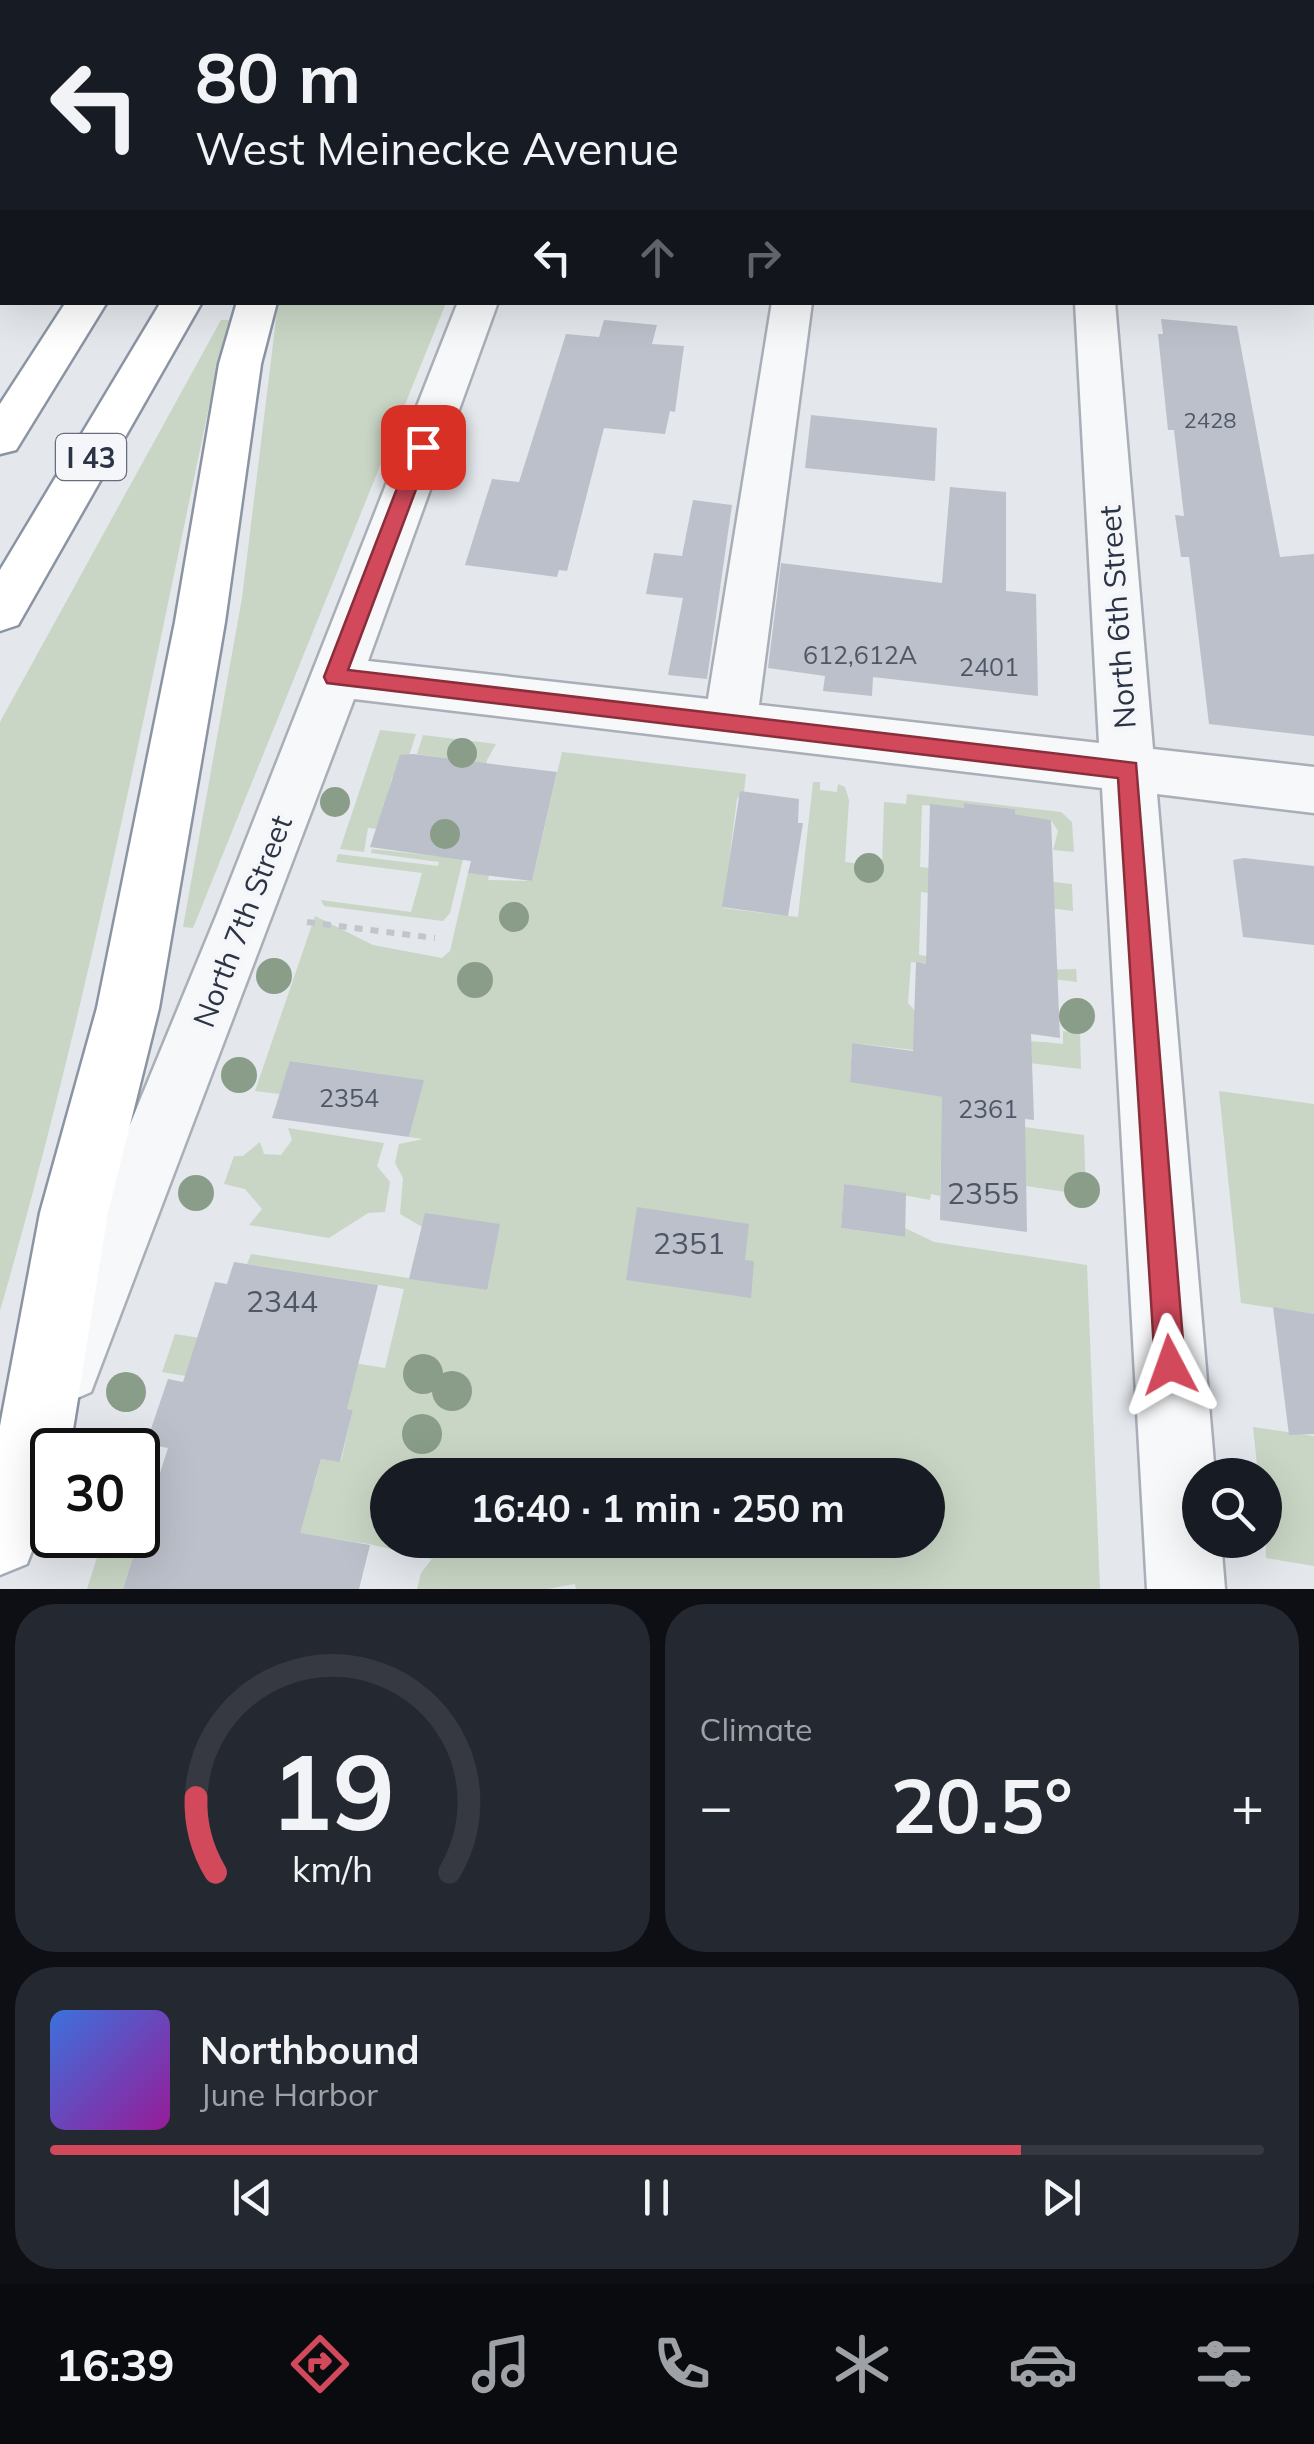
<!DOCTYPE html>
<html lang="en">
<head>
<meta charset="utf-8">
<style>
	:root { --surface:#171b24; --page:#242831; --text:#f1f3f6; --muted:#9ea1a6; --line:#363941; --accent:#d1495b }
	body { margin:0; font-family:Mulish,sans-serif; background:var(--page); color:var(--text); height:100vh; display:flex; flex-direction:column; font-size:38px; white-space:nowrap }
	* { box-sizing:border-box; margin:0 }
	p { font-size:32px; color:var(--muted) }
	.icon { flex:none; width:55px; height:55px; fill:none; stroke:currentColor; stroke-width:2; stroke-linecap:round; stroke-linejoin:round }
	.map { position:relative; height:1589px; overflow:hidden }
	.details { display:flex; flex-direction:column; gap:15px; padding:15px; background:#0d0f14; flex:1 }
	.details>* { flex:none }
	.guide { position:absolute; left:0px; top:0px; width:1315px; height:305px; box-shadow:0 10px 40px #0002; background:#171b24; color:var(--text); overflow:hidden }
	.buttons { position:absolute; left:1182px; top:1458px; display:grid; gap:20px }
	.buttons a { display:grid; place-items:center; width:100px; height:100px; border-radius:50%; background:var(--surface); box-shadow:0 10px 40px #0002; font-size:50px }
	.speed { position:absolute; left:30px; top:1428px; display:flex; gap:20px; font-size:50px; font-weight:700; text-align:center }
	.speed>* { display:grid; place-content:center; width:130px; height:130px; border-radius:50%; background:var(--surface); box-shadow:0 10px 40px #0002; line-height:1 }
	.speed .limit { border:5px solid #111; border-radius:15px; background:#fff; color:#111 }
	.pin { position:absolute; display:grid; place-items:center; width:85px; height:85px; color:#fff; margin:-42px; border-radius:20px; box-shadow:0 5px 15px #0006 }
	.me { position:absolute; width:110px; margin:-55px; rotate:356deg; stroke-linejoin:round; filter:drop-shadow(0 0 8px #0008) }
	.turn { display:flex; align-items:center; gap:35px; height:210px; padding:0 30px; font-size:45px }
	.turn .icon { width:130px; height:130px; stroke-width:2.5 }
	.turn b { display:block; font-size:70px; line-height:85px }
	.lanes { display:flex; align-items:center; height:95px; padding:0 30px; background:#0003; justify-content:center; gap:50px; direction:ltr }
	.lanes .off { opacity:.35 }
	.big { font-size:75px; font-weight:700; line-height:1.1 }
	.details .tile { flex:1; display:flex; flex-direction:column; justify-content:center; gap:15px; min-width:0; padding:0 35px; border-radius:40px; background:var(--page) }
	.details .dial { align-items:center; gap:0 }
	.dial svg { height:260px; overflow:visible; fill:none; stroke:var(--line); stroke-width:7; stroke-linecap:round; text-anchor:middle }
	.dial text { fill:var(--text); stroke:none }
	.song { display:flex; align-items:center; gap:30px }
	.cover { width:120px; height:120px; border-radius:15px; background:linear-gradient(135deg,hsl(220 70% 55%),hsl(300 70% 35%)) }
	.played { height:10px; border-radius:5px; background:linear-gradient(90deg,var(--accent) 80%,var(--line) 80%) }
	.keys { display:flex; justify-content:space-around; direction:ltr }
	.heat { display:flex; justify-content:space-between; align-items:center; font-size:55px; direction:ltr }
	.details .tiles { flex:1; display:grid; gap:15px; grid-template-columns:1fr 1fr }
	.tile:last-child { grid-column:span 2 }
	.trip { position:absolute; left:370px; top:1458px; width:575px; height:100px; border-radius:50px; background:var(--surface); box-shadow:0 10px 40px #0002; font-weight:700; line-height:100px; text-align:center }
	.tab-bar { display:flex; height:160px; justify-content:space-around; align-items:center; background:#090b0e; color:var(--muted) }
	.tab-bar .icon { width:70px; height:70px }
	.tab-bar .current { color:var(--accent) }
	.tab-bar b { font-size:45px; color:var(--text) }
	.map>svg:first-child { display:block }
	.green { fill:#c9d6c5; fill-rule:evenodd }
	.building { fill:#bbc0ca }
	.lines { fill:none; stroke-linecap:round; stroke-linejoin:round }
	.minor-casing { stroke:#a9aeb7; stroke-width:5 }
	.major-casing { stroke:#a3abb8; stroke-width:5 }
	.highway-casing { stroke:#8b94a3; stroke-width:5 }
	.path { stroke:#c2c5cb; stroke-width:6; stroke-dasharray:8 8; stroke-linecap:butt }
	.minor { fill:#f7f8fa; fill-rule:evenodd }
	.major { fill:#fff; fill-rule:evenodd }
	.highway { fill:#fff; fill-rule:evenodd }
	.tree { fill:#899d89 }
	.route { fill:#d1495b; stroke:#882f3b; stroke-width:2.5 }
	.labels { text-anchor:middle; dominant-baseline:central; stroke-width:9; stroke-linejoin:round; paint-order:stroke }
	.far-number-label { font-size:22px; fill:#4f5766 }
	.number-label { font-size:25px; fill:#4f5766 }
	.shield { fill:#f4f6f9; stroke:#676e7b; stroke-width:2.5 }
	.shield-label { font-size:28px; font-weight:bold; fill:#2b3445 }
	.street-label { font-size:30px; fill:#2b3445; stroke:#f4f6f9 }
	.near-number-label { font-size:30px; fill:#4f5766 }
</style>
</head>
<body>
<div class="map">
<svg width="1314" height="1589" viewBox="0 0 1314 1589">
	<rect width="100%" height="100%" fill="#e4e7ec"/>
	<!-- green -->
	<g class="green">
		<polygon points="278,303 446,303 193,928 183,927 242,598"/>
		<path d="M221,320h10l-15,53c-66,314 -127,630 -216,938v-589z"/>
		<polygon points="380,730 416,734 409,756 392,778 378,829 368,828 364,852 340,849"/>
		<polygon points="423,735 496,744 487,760 450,913 443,921 324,906 321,900 411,912 422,873 336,862 338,854 438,866 439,862 371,853 372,849 436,856 459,760 417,754"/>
		<path d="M562,752l184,22 -2,18 -7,7 -14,109 75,9 15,-135h7v8l17,2 1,-8 7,3 4,13 -4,62 37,4 2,-64 22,2 1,-10 154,18 11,10 2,30 -21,-2 5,-19 -7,-11 -36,-6v-5l-50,-6 -1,5 -42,-3 -2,62 152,17 1,27 -152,-19 -2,63 118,15 39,-1 1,13 -166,-20 -3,41c30,39 110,35 155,41v-13l17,2 1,36 -229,-26 -2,38 92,16v40l82,-10 60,8 2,60 -60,-9 -1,-20 -84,-11 -1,41 -9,-2 -1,6 -86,-16 -3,44 63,9 1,-9 29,14 153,23 13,324h-524l-1,-5 -28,5h-130l4,-16 11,-14 -63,-15 -221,-32 -25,77h-36l17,-54h34v-25l9,1 3,-7 27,6 137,-25 7,-26 20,2 12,-51 -32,-5 1,-6 -160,-27 13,-38 210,34 19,-79 -157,-25 4,-10 236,36 -44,-51 -43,-25 3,-36 -8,-15 4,-19 24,-5 -14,-2 14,-57 -132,-19 -11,33 -25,-3 60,-175 58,29 69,13 8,-7 18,-78 21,2 -1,5 44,1zM388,1475h540v65h-540z"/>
		<polygon points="1219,1091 1314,1104 1314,1314 1241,1303"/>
		<polygon points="288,1128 384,1143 377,1166 390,1182 385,1212 368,1213 329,1238 249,1225 262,1209 245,1189 224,1184 234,1156 243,1156 260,1142 264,1154 281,1155 292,1140"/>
		<polygon points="1253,1427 1314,1436 1314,1566 1266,1558 1265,1475 1258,1475"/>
	</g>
	<!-- building -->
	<g class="building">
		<polygon points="1161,319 1237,326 1280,557 1314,554 1314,736 1209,724 1189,557 1181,557 1175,515 1184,516 1174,430 1168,430 1158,334 1163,334"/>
		<polygon points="604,320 657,325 652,344 684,346 675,412 670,411 665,434 604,428 567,571 559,570 557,577 465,565 492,479 519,482 566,334 599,337"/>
		<polygon points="811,415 937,428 935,481 805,468"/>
		<polygon points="950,487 1006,492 1006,591 1036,594 1038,696 873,677 872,696 823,691 825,676 768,668 781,563 942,583"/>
		<polygon points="693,500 732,505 707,679 668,675 683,598 646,594 654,553 682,556"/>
		<polygon points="413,754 557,772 532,881 468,873 471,861 370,847 400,755"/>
		<polygon points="740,791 799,799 798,823 803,823 788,916 722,907"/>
		<polygon points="964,803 1015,809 1015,814 1051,820 1060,1038 1031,1034 1034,1120 1025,1119 1027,1232 940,1220 942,1097 850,1082 852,1043 913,1051 916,962 926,964 930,804 964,808"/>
		<polygon points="1244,858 1314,866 1314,945 1243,937 1233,860"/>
		<polygon points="290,1061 424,1080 409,1137 272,1118"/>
		<polygon points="844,1184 906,1193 905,1237 841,1228"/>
		<polygon points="637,1207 749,1224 745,1260 754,1261 751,1298 626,1280"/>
		<polygon points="425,1213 500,1224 487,1290 409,1279"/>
		<polygon points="234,1262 378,1285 347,1409 353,1410 340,1462 321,1459 300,1533 370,1545 359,1589 123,1589 168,1448 146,1444 157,1411 168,1379 183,1382 215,1282 227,1284"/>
		<polygon points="1273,1307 1314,1314 1314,1434 1289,1435"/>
	</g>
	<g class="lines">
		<defs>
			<g id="minor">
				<polygon points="228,0 291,0 293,2 230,2"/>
				<polygon points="821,0 853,0 853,2 822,2"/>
				<polygon points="1058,0 1090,0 1090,2 1059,2"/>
				<polygon points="2,33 2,54 0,55 0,34"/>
				<rect x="1312" y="66" width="2" height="20"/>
				<polygon points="458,302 498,302 368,661 708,699 772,302 812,302 759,705 1099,743 1075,302 1115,302 1153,749 1314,767 1314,813 1157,794 1215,1475 1200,1475 1200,1540 1221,1540 1225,1589 1147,1589 1102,788 354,699 91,1392 66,1403 41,1392 30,1367 217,914"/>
			</g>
			<polygon id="major" points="33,1411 59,1422 70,1448 52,1450 52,1498 27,1564 0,1575 0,1438 7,1422"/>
			<g id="highway">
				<polygon points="66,302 107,302 16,450 0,454 0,404"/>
				<polygon points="161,302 202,302 18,625 0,631 0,570"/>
				<polygon points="237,302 277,302 261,364 225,622 159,1008 108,1213 70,1448 52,1450 52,1477 33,1485 7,1474 0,1458 0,1426 40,1213 97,1008 175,622 219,364"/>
			</g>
		</defs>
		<!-- minor casing -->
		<use href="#minor" class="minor-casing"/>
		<!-- major casing -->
		<use href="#major" class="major-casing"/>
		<!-- highway casing -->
		<use href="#highway" class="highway-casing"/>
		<!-- path -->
		<polyline class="path" points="307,922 435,938"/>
		<!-- minor -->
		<use href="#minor" class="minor"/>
		<!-- major -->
		<use href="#major" class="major"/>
		<!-- highway -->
		<use href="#highway" class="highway"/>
	</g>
	<!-- trees -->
	<g class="tree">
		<circle cx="462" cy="753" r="15"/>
		<circle cx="335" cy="802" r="15"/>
		<circle cx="445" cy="834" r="15"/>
		<circle cx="869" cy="868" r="15"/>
		<circle cx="514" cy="917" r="15"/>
		<circle cx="274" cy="976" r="18"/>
		<circle cx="475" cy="980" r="18"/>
		<circle cx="1077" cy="1016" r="18"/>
		<circle cx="239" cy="1075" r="18"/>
		<circle cx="1082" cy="1190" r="18"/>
		<circle cx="196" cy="1193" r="18"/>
		<circle cx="423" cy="1374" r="20"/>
		<circle cx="452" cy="1391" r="20"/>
		<circle cx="126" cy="1392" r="20"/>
		<circle cx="422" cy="1434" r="20"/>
	</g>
	<!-- route -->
	<polygon class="route" points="423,441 432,447 348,670 1136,763 1185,1365 1181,1375 1170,1380 1160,1375 1155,1365 1118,778 327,683 324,677 413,447"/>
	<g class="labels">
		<!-- far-number labels -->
		<g class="far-number-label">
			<text x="1210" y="420">2428</text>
		</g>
		<!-- number labels -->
		<g class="number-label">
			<text x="860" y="654">612,612A</text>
			<text x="989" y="666">2401</text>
			<text x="349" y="1097">2354</text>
			<text x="988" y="1108">2361</text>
		</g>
		<!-- shield labels -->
		<rect class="shield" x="56" y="434" width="70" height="46" rx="8"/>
		<g class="shield-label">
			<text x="91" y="457">I 43</text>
		</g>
		<!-- street labels -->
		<g class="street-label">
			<text transform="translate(1117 617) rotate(-94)">North 6th Street</text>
			<text transform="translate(242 921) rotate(-69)">North 7th Street</text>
		</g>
		<!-- near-number labels -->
		<g class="near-number-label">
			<text x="983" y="1193">2355</text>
			<text x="689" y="1243">2351</text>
			<text x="282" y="1301">2344</text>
		</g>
	</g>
</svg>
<div class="buttons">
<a><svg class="icon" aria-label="search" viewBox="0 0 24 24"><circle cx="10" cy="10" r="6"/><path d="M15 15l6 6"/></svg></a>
</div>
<div class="speed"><div class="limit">30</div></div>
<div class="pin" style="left:423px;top:447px;background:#d93025"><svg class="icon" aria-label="arrive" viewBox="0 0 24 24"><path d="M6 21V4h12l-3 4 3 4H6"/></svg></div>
<svg class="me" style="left:1170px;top:1365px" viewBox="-20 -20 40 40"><path d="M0-17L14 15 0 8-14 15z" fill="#d1495b" stroke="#fff" stroke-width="4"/></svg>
<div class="trip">16:40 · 1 min · 250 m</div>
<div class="guide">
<div class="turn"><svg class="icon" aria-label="left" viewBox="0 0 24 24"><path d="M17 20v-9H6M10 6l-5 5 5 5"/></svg><div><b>80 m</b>West Meinecke Avenue</div></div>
<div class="lanes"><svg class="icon" aria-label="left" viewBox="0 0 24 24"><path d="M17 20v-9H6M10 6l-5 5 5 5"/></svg><svg class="icon off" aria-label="ahead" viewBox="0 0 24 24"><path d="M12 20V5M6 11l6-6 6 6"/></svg><svg class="icon off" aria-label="right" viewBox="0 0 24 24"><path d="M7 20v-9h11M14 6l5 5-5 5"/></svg></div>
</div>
</div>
<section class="details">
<div class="tiles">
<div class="tile dial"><svg viewBox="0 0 100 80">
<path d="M14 69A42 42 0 1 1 86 69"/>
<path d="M14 69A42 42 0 0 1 8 46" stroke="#d1495b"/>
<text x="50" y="56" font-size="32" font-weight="700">19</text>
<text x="50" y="72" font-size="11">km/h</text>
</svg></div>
<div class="tile"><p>Climate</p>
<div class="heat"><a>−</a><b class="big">20.5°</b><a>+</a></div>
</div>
<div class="tile">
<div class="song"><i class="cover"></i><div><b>Northbound</b><p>June Harbor</p></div></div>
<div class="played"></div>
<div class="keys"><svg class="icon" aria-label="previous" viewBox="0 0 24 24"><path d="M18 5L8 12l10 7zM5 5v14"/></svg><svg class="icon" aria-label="pause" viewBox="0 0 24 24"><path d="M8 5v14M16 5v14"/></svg><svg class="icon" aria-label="next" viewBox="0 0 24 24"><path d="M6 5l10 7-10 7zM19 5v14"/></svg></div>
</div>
</div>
</section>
<nav class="tab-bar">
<b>16:39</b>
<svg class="icon current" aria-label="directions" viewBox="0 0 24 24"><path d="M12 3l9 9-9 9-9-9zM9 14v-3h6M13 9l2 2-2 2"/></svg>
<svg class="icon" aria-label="music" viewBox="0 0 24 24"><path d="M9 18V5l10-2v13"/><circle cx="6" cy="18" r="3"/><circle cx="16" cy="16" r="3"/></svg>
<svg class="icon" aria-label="phone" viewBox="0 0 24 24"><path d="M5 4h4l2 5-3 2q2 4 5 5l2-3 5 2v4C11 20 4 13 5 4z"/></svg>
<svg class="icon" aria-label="climate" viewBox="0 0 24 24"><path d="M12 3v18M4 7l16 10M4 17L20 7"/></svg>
<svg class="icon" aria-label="car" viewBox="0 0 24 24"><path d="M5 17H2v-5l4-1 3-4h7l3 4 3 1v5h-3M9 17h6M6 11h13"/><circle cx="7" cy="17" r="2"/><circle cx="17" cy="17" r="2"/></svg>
<svg class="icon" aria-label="filters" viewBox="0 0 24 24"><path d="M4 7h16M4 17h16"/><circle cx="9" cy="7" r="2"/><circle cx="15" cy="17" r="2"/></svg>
</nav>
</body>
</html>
